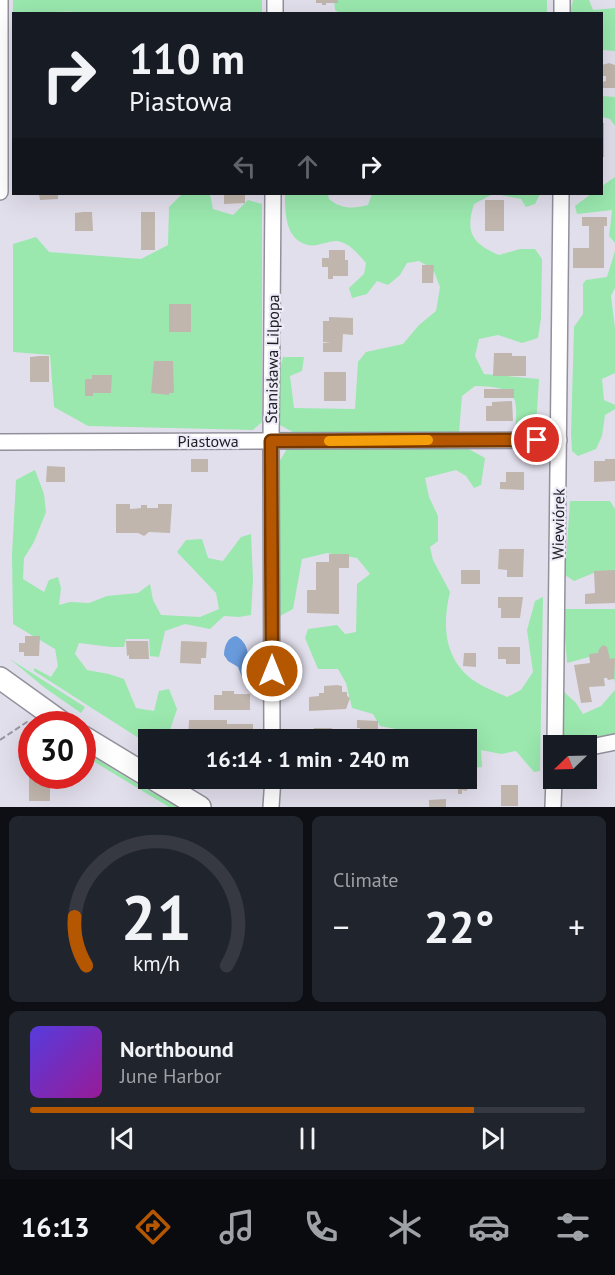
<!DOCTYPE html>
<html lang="en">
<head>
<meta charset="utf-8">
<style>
	:root { --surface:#171b24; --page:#20242c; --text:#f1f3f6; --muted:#9ea1a6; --line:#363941; --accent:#b45700 }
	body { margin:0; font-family:"PT Sans",sans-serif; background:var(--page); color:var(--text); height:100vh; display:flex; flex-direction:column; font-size:22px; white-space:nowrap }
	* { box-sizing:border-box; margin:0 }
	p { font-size:20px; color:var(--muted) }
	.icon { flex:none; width:33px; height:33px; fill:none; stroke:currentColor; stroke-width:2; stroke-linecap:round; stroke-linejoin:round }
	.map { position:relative; height:807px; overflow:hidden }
	.details { display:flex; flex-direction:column; gap:9px; padding:9px; background:#0d0f14; flex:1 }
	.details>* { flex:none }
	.banner { position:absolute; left:12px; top:12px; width:591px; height:183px; border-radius:0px; box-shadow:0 6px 24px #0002; background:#171b24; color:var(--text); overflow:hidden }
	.needle { width:39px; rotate:247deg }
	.controls { position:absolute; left:543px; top:735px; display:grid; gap:12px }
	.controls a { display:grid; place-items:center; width:54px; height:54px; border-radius:0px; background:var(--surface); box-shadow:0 6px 24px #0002; font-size:30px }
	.speed { position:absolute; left:18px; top:711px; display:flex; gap:12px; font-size:30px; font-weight:700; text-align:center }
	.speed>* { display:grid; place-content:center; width:78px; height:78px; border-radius:50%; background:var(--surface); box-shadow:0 6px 24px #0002; line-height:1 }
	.speed .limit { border:9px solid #d22; background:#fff; color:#111 }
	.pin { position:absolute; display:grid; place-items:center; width:51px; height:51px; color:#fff; margin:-26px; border:3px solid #fff; border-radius:50%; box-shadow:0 2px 6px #0007 }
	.me { position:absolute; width:66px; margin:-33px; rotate:0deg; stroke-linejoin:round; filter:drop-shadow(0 0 4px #0008) }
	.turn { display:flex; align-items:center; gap:21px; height:126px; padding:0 18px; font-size:27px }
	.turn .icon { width:78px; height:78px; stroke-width:2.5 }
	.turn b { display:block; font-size:42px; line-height:51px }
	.lanes { display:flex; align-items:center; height:57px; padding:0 18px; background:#0003; justify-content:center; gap:30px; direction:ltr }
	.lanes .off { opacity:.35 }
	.big { font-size:45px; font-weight:700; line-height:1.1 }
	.details .tile { flex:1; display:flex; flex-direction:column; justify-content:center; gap:9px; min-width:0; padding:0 21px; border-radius:9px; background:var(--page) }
	.details .dial { align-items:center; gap:0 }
	.dial svg { height:156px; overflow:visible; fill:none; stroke:var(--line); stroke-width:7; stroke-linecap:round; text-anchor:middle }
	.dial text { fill:var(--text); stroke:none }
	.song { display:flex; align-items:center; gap:18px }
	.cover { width:72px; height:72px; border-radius:9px; background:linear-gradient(135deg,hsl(250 70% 55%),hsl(300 70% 35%)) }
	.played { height:6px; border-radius:3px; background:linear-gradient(90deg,var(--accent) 80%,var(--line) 80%) }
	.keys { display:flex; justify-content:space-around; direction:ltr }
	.heat { display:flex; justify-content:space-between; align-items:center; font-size:33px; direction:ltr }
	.details .tiles { flex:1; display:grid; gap:9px; grid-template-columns:1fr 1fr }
	.tile:last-child { grid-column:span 2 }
	.trip { position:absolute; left:138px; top:729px; width:339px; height:60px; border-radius:0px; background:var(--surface); box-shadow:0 6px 24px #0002; font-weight:700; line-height:60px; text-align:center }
	.tabs { display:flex; height:96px; justify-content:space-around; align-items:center; background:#090b0e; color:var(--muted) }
	.tabs .icon { width:42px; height:42px }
	.tabs .selected { color:var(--accent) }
	.tabs b { font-size:27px; color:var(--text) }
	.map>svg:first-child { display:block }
	.green { fill:#9ae8ae }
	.water { fill:#689adc }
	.building { fill:#c1b6ad }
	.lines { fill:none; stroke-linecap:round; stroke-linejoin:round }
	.street-casing { stroke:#93909c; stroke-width:18 }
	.secondary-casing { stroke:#93909c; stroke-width:24 }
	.path { stroke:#97959f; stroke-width:2; stroke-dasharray:6 3; stroke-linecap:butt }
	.street { stroke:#fff; stroke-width:15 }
	.secondary { stroke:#fff; stroke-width:21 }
	.route-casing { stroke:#753900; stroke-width:15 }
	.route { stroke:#b45700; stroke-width:10 }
	.slow { stroke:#f59e0b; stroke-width:10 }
	.labels { text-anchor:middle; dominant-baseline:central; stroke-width:4.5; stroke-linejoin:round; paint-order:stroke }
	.street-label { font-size:16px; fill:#1e1d22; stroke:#efecfa }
</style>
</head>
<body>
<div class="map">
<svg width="615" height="807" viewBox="0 0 615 807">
	<rect width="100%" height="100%" fill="#e2dfec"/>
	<!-- green -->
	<g class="green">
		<path d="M13,0h249v13l-185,1 -2,-2c-21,-1 -40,2 -61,2l-1,35z"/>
		<polygon points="334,0 547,0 547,13 341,14 335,10"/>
		<polygon points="573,0 589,0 593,10 615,8 615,51 602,50 602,14 570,13"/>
		<polygon points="602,96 615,97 615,126 610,119 602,117"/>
		<polygon points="615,177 615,243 609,236 612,210 577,214 575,206 591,194 602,194 602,186"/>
		<polygon points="182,194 210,194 213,209 233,215 248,200 262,204 262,422 253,430 88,426 54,407 50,355 13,352 13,244 36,237 49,252 141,259 168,245 169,207"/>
		<path d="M285,194h43l1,5c12,10 24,10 39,6l4,-11h121l-19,10c-9,28 -2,40 25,51l21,-6h15l7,10 -1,59 -3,20 -16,5 -24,-8 -19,4 -4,17 9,18 55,5 -3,47 -10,5 -11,-3c5,-38 -5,-41 -40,-42l-13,10 -3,37 -161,2 -18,-10 -2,-48 5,-20h21l-2,14 -12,5 4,32 61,1 3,-47 8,-10 37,-8 16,-19 17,-14 4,-24 -7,-18 -14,-8 -12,2 -7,12 -12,10 -11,-4 -10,13 -15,4 -3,-10 15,-14 2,-11c-8,-9 -17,-21 -30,-22 -9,0 -19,6 -28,4 -23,-5 -23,-33 -23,-51z"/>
		<polygon points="496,194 540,194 535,204 526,207 521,199"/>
		<polygon points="615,251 615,288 611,296 615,328 615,373 602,379 604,400 615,405 615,409 605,415 602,436 596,449 578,456 572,451 571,434 574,327 583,314 583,284 586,280 607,277"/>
		<path d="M465,447l20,11 -4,27 -7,3 -8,-12 -10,-6 -31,8 4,19 9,19v25l-8,6 3,13 17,32c-8,33 -6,67 23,88 10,7 23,12 34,17l14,-7 12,-18 -6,-42 8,-29 8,-4 -3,174 -6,1 -18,-21 -15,3 -20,-4 1,17 -12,1 -3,-6 -1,-22 -65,-1v-9l-21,-4 -7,-12 -21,-6 -6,-25 -8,-14h-20l-13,-31 3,-9 29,-4 8,9 11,-2 1,-48 13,-10 -13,-16 -30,-5 -25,6 -9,50 -13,7 -1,-154 8,-13z"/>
		<polygon points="35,470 44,494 46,512 34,542 24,558 23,579 44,592 49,580 58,577 61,588 59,605 70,602 89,603 107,596 138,593 150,584 153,600 161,615 200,617 219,609 216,593 177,552 186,540 202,539 208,558 223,561 241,537 251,534 253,579 251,615 239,617 224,616 210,629 185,624 165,631 159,657 150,656 149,639 126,639 124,647 111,647 79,643 75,654 87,670 109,674 124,679 136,708 154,711 159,691 169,689 177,709 170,730 154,734 157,739 148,740 148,744 34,671 34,668 51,677 58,666 55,649 13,624 12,555 16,480"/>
		<polygon points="570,501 610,501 615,509 615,573 596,572 574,581 565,575"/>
		<polygon points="563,609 615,609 615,682 609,663 600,654 567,663"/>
		<polygon points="10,659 85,707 81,713 45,688"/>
		<polygon points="562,690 576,703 583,714 601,706 615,690 615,735 576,745 565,745 563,742"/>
		<polygon points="82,750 149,791 181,807 169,807 83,755"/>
	</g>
	<!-- water -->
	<path class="water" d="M236,636c15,8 12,23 12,39l-4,3 -2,-1 -4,-10 -10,-6 -4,-6c0,-9 4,-18 12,-19z"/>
	<!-- building -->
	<g class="building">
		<polygon points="316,0 338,0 338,3 326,3 326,5 322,5 322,3 316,3"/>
		<polygon points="609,63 615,65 615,88 602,88 602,82 606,81 606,76 602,76 602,65"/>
		<rect x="602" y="123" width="2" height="34"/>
		<polygon points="39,194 58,194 58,199 40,200"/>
		<polygon points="224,194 245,194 245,203 224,204"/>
		<rect x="485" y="200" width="19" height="31"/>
		<polygon points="83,212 92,212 93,231 75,231 75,213"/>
		<rect x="141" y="212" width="14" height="38"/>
		<polygon points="582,217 607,217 607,226 604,226 604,268 573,268 573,248 589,248 589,226 582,226"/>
		<polygon points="329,250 345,250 345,260 348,260 348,276 333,276 333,279 328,279 328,267 322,267 322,258 329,258"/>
		<polygon points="422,265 434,265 433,283 422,283"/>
		<rect x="169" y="304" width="22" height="28"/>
		<polygon points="329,317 353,318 353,335 343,334 342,352 323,352 323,343 331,343 323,342 323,321 329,321"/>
		<polygon points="494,353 512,353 512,356 526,356 526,376 493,376"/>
		<polygon points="39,356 49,356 49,382 30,382 30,357"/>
		<polygon points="154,361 173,361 174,393 169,393 169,395 151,393"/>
		<rect x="324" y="372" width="22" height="29"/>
		<polygon points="92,375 112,375 111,393 93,393 93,396 85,396 85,379 92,379"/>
		<rect x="484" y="389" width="30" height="9"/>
		<polygon points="512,401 513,421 486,421 486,406 492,406 492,402"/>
		<rect x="191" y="459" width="17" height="13"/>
		<polygon points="605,459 615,459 615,481 594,482 594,461 605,461"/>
		<polygon points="47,466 65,467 65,482 46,482"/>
		<polygon points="506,472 524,472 524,490 500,489 500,482 506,482"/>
		<polygon points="116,504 130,504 130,509 141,508 141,505 147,505 147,508 158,508 158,504 172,504 170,533 149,532 144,536 138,533 116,533"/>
		<polygon points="499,549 524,549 523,577 507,577 507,570 498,569"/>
		<polygon points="329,554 349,554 349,568 339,568 339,614 307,613 307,590 316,590 316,562 329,562"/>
		<rect x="461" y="570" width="19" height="14"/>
		<polygon points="615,570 615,603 585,604 585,594 595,593 594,571"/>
		<polygon points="498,597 523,597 520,618 501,618 501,608 498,608"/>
		<polygon points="25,636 40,636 39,656 24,656 24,652 19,652 19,643 25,643"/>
		<polygon points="126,641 148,641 149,659 129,659 129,655 127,656"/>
		<polygon points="181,641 207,642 206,658 201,658 201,664 180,663"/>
		<polygon points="603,645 607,647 610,659 615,658 614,679 608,680 607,678 604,678 605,686 589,687 592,702 581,703 574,665 590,663 589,654 598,653 599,649"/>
		<polygon points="498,647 520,647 520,664 506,664 506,659 498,659"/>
		<polygon points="464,653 476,653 476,667 463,666"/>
		<polygon points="337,685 342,686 342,692 347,692 347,696 350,698 346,709 309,711 309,697 319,696 319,693 324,693 324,686"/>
		<polygon points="222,691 234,691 234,694 250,694 250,710 214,710 214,695 222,695"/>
		<polygon points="189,720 227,720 227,724 253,724 253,740 188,740"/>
		<polygon points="357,720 378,721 378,729 366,729 365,733 360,732 360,728 357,728"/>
		<polygon points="314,728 332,728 332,740 309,740 309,733 313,733"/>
		<polygon points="29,773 32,773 32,776 50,776 50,801 29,801"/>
		<polygon points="444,782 467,782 467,791 462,790 462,794 458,794 458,788 444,788"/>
		<rect x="501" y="785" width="17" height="21"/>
		<polygon points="446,799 446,807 429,807 429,800"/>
	</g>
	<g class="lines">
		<defs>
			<g id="street">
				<polyline points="275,14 275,0"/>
				<polyline points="562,14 562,0"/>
				<polyline points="0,192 0,0"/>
				<polyline points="0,442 559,440"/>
				<polyline points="272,740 271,441 273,194"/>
				<polyline points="555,746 561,194"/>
				<polyline points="586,748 615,742"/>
				<polyline points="271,807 273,778"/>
				<polyline points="553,807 554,778"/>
			</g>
			<g id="secondary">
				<polyline points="0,678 64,724"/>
				<polyline points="82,736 148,776"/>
				<polyline points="152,778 200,807"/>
			</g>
		</defs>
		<!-- street casing -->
		<use href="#street" class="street-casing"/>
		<!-- secondary casing -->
		<use href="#secondary" class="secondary-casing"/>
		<!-- path -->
		<polyline class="path" points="0,740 27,722 32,725"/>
		<!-- street -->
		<use href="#street" class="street"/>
		<!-- secondary -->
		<use href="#secondary" class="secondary"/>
	</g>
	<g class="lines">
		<defs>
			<polyline id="route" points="272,671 271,441 537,440"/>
		</defs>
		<!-- route casing -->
		<use href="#route" class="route-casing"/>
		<!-- route -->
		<use href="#route" class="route"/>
		<!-- slow -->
		<polyline class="slow" points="329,441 428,440"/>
	</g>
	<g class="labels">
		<!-- street labels -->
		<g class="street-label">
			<text transform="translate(272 359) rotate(-89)">Stanisława Lilpopa</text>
			<text x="208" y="441">Piastowa</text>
			<text transform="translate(558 524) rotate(-89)">Wiewiórek</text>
		</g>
	</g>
</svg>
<div class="controls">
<a><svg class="needle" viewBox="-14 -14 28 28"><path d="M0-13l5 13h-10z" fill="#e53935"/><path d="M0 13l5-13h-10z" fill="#9ea1a6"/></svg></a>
</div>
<div class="speed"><div class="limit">30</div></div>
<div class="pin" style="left:537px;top:440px;background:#d93025"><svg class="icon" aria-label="arrive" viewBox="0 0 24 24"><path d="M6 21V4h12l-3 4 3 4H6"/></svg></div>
<svg class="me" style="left:272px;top:671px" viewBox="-20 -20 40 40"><circle r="17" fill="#b45700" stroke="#fff" stroke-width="3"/><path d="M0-11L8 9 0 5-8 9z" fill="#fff"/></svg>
<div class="trip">16:14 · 1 min · 240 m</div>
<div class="banner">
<div class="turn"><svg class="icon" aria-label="right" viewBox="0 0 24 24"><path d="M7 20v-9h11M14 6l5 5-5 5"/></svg><div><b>110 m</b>Piastowa</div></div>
<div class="lanes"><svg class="icon off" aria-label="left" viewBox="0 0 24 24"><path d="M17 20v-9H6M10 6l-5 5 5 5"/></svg><svg class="icon off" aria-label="ahead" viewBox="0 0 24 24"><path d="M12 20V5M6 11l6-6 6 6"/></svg><svg class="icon" aria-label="right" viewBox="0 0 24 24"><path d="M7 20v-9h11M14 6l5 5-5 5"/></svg></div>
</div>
</div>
<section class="details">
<div class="tiles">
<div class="tile dial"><svg viewBox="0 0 100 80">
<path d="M14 69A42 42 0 1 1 86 69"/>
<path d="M14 69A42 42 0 0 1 8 44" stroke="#b45700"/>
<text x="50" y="56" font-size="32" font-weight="700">21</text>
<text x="50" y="72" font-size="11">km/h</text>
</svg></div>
<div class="tile"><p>Climate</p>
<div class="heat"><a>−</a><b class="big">22°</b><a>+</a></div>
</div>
<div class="tile">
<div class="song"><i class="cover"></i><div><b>Northbound</b><p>June Harbor</p></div></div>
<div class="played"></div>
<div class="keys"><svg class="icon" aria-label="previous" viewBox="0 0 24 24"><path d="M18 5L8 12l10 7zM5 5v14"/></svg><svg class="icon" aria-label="pause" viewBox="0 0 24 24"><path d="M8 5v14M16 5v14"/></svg><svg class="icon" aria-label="next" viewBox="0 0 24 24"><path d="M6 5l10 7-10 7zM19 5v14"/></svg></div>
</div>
</div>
</section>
<nav class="tabs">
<b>16:13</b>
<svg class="icon selected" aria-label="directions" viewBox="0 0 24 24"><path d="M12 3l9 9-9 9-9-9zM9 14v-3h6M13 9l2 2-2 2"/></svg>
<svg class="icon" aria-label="music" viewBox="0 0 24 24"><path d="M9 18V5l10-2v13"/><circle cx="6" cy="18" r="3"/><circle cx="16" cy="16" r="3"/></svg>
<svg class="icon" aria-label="phone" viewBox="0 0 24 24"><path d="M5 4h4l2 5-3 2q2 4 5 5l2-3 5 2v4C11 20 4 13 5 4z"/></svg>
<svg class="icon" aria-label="climate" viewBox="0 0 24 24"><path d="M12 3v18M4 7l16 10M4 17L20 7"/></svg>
<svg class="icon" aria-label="car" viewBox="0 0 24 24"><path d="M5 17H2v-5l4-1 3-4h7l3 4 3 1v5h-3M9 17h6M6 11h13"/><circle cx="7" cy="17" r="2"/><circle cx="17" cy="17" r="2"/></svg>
<svg class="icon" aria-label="filters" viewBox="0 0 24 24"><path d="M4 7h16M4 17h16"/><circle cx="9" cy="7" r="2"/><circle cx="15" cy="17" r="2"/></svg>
</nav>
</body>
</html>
